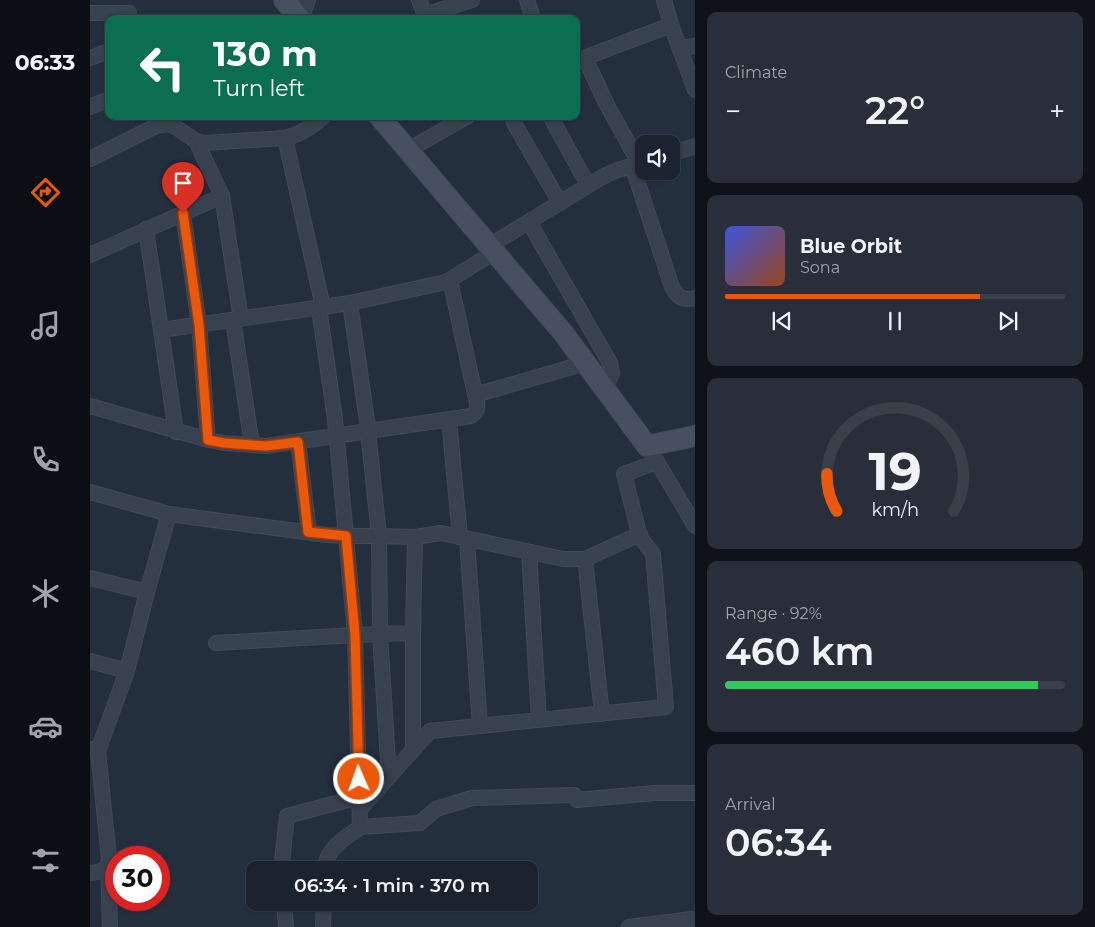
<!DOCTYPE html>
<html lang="en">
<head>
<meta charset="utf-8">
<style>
	:root { --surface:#1b232e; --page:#282f3a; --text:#f1f3f6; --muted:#a0a4aa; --line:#39404a; --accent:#ea580c }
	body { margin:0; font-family:Montserrat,sans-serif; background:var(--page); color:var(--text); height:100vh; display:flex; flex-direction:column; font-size:19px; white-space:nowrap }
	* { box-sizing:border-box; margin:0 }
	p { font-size:16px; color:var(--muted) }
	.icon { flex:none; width:28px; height:28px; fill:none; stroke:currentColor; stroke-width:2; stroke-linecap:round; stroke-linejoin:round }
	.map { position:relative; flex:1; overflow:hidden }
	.drawer { display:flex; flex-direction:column; gap:12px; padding:12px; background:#0f1319; width:400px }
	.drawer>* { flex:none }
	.hud { position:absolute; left:15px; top:15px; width:475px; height:105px; border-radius:10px; box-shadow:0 1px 4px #0004,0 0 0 1px var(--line); background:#0b6e4f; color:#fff; overflow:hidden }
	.tools { position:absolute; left:545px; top:135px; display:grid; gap:10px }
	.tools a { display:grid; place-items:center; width:45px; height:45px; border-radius:10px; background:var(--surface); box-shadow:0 1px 4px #0004,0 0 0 1px var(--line); font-size:25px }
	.speed { position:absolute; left:15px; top:846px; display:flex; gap:10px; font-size:25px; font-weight:700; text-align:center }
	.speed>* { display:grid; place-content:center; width:65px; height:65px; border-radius:50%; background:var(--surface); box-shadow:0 1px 4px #0004,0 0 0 1px var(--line); line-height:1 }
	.speed .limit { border:8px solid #d22; background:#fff; color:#111 }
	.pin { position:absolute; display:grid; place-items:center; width:42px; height:42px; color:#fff; margin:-51px -21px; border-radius:50% 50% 50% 0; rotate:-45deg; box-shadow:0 0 5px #0007 }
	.pin .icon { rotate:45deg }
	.me { position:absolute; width:55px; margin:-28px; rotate:358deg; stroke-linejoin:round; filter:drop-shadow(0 0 4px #0008) }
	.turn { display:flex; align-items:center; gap:18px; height:105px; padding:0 25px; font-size:22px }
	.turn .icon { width:65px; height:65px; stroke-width:2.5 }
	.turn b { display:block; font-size:35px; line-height:42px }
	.big { font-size:38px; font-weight:600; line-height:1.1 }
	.drawer .tile { flex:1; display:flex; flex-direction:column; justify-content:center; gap:8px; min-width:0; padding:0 18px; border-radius:10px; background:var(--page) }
	.drawer .dial { align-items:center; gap:0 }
	.dial svg { height:130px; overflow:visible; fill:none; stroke:var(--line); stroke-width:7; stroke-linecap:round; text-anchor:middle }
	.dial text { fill:var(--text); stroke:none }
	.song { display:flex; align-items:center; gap:15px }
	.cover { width:60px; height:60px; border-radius:8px; background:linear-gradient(135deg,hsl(230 70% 55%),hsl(20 70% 35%)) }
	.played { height:5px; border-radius:2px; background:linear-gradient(90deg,var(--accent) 75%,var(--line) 75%) }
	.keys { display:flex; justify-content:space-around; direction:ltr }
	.heat { display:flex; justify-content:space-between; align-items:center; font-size:28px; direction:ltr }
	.charge { height:8px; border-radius:4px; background:linear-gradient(90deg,#34c759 92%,var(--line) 0) }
	.trip { position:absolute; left:156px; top:861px; width:292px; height:50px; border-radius:10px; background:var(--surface); box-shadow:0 1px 4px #0004,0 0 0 1px var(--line); font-weight:600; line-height:50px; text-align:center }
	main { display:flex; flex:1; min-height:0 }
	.menu { display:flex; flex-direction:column; width:90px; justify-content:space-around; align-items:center; background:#0b0e12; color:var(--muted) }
	.menu .icon { width:35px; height:35px }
	.menu .current { color:var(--accent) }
	.menu b { font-size:22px; color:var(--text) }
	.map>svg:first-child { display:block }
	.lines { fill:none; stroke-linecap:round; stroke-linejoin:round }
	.street-casing { stroke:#414a57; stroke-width:16 }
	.secondary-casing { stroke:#414a57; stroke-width:22 }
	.street { stroke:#38414e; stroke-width:14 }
	.secondary { stroke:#465061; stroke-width:20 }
	.route-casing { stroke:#983908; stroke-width:12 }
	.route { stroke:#ea580c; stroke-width:9 }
</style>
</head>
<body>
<main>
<nav class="menu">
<b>06:33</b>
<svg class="icon current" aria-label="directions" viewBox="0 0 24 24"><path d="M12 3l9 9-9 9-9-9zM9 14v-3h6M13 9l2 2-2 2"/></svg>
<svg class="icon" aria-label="music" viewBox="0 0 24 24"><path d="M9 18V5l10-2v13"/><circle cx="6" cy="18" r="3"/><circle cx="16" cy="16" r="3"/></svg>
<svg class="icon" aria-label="phone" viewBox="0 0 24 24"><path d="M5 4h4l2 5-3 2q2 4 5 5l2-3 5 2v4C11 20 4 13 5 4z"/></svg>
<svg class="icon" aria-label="climate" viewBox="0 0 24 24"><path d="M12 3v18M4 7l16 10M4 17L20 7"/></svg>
<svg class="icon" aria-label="car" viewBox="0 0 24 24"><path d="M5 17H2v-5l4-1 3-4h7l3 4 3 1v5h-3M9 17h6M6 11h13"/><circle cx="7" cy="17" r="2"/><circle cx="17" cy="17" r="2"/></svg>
<svg class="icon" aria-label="filters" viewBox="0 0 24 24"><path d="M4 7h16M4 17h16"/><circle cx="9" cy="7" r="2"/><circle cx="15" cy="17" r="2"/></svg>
</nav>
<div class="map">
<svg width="605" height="927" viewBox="0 0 605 927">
	<rect width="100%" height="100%" fill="#242f3e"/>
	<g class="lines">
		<defs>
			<g id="street">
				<polyline points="329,0 333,10 334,19"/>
				<polyline points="437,0 443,19"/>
				<polyline points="574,0 581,25 605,90"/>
				<polyline points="0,13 39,13"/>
				<polyline points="334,15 382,0"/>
				<polyline points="211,19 218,0"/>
				<polyline points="590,48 605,46"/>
				<polyline points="0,58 19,51"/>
				<polyline points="495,58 516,103 549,163"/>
				<polyline points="486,61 581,25"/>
				<polyline points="0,107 19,99"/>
				<polyline points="422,116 424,123 470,203"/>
				<polyline points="460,116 498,185"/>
				<polyline points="195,138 233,307"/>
				<polyline points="318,150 378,116"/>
				<polyline points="581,154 605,146"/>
				<path d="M0,159l66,-33 12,-2 6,2 22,15 8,2 81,-5c17,-4 26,-11 39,-22"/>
				<path d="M542,165l40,122c6,11 11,14 23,11"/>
				<polyline points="132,196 151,319"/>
				<polyline points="93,213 109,325 118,440"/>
				<polyline points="439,222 520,363 522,373 515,389"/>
				<polyline points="56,229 71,330"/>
				<polyline points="399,246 514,176 528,170 554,162"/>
				<polyline points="0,255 132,196 106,141"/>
				<polyline points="260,303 356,282 405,252"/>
				<polyline points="229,308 245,419 256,536 289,536 290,634 299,777"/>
				<polyline points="143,320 162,445"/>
				<polyline points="385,395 496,363"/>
				<path d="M0,406l115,33 19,4 42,3 205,-30c5,-4 7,-6 6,-13l-27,-123"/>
				<polyline points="359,420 370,537"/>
				<polyline points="208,442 219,532"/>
				<polyline points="563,455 605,526"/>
				<polyline points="0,492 79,514 57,592 37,671 8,751 0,749"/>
				<polyline points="79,514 237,535 256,536 265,635 323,633 325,537 289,536 277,421 260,303 71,330 86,432"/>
				<polyline points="325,537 351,533 473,559 495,559 550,534"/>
				<polyline points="377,539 390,726"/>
				<polyline points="439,552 449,720"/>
				<polyline points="495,559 512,714"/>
				<polyline points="0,578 57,592"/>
				<polyline points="126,643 265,635 270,827 330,823 346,809 382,798 484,795 487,800 565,793 605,793"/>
				<polyline points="0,661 37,671"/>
				<polyline points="323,750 323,633"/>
				<polyline points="270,809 340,731 576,707 563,554 550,537 534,474 567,462"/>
				<polyline points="18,865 20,927"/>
				<polyline points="191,870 197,816 269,797"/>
				<path d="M235,870c1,-23 19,-30 35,-43"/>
				<path d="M0,873c12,-1 18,-3 19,-15l-11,-107"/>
				<polyline points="194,902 196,927"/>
				<polyline points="233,927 234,902"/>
				<polyline points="539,927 602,919"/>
			</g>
			<g id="secondary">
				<polyline points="194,0 210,19"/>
				<polyline points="289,116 474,334 557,446 605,436"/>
			</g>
		</defs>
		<!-- street casing -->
		<use href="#street" class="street-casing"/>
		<!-- secondary casing -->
		<use href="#secondary" class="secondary-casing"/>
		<!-- street -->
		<use href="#street" class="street"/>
		<!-- secondary -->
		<use href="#secondary" class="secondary"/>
	</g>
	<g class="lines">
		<defs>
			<polyline id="route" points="93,213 109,325 118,440 134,443 176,446 208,442 218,532 256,536 265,635 269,779"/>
		</defs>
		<!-- route casing -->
		<use href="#route" class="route-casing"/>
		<!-- route -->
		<use href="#route" class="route"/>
	</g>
</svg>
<div class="tools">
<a><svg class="icon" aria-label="sound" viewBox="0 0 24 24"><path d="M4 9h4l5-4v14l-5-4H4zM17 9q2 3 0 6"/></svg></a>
</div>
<div class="speed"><div class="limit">30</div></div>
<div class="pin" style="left:93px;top:213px;background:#d93025"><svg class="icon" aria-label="arrive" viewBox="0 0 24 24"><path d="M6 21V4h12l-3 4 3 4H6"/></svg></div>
<svg class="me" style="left:269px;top:779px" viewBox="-20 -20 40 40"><circle r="17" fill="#ea580c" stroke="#fff" stroke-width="3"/><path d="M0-11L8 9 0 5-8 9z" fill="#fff"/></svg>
<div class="trip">06:34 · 1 min · 370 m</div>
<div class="hud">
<div class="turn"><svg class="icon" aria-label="left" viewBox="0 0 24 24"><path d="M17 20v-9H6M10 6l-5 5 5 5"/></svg><div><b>130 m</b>Turn left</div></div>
</div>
</div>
<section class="drawer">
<div class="tile"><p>Climate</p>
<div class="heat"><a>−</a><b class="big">22°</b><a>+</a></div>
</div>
<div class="tile">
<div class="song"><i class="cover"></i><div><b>Blue Orbit</b><p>Sona</p></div></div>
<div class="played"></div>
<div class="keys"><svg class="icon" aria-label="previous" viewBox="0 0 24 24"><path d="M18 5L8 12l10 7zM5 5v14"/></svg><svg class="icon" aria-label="pause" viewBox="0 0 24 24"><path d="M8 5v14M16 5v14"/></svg><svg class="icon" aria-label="next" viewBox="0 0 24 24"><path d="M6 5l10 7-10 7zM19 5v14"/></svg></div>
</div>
<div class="tile dial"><svg viewBox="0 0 100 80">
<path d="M14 69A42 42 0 1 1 86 69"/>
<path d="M14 69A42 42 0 0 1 8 46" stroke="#ea580c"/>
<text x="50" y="56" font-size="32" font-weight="700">19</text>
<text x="50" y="72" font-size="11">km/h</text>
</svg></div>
<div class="tile"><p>Range · 92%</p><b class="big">460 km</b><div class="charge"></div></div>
<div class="tile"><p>Arrival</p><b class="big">06:34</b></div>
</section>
</main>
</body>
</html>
